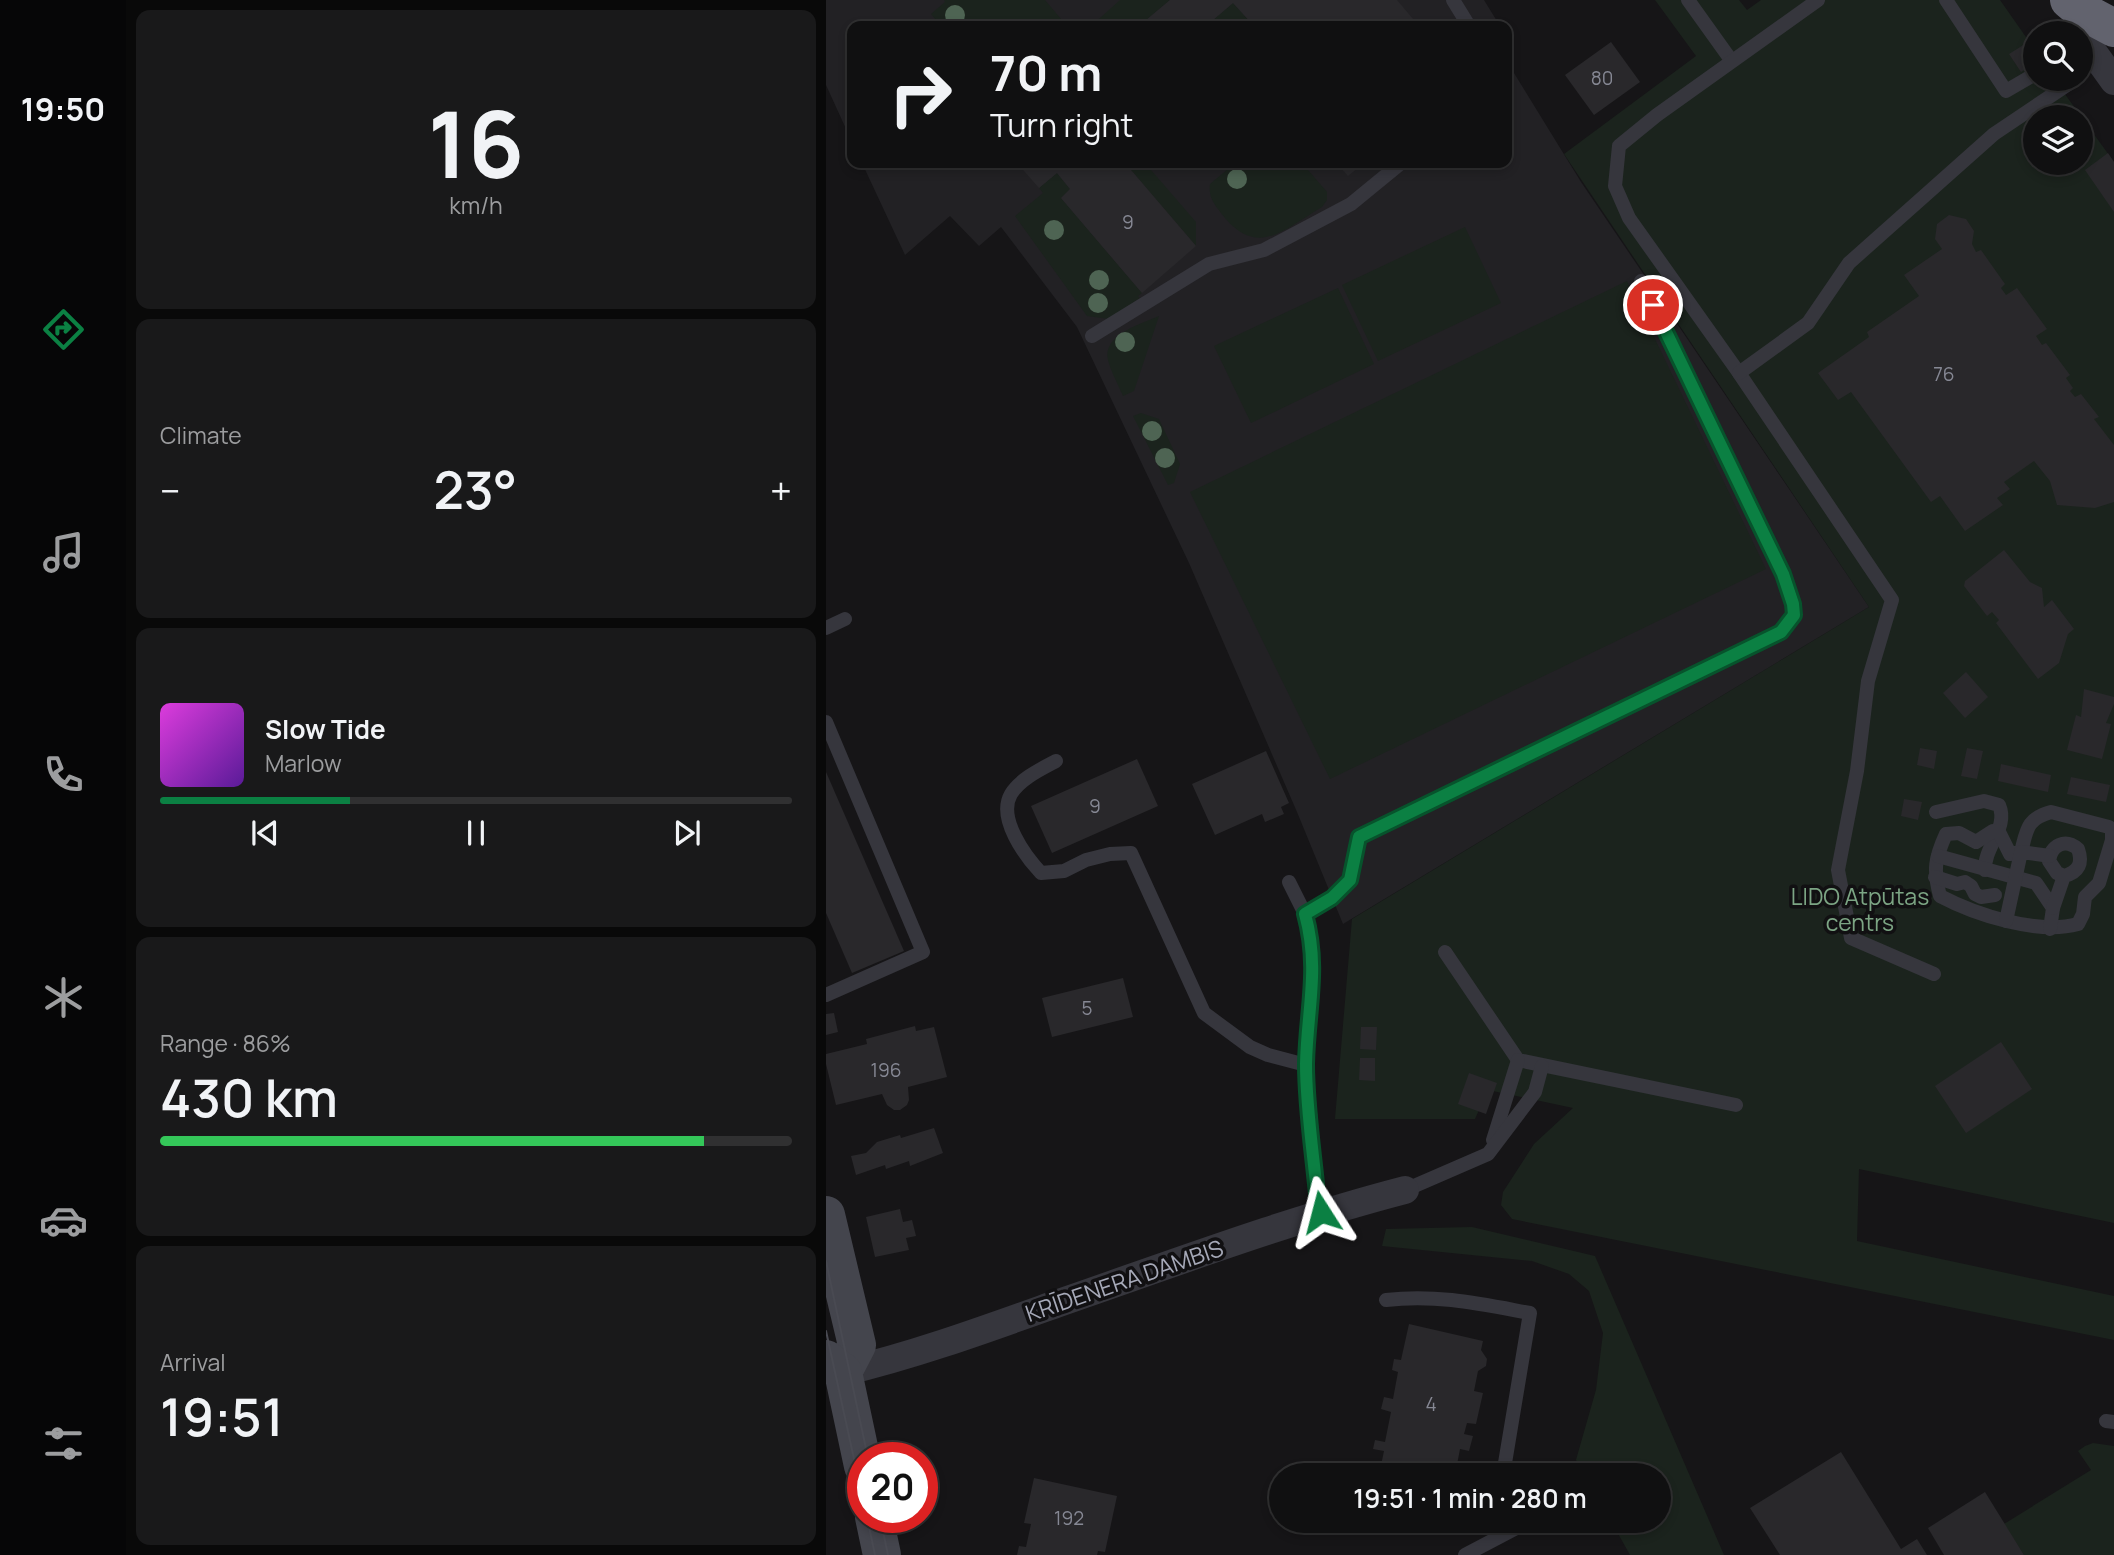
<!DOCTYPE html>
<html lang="en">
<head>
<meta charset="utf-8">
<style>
	:root { --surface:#101011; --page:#19191a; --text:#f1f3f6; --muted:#9c9d9f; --line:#303031; --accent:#0b8043 }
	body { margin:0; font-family:Manrope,sans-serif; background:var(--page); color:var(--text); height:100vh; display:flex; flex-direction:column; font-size:26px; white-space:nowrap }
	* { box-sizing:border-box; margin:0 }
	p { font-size:23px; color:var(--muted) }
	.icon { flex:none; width:38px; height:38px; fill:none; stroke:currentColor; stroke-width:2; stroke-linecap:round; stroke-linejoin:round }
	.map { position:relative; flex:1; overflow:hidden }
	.drawer { display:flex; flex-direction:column; gap:10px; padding:10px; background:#090909; width:700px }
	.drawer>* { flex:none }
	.hud { position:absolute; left:21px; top:21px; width:665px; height:147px; border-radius:14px; box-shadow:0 4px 10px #0003,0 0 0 2px var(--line); background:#101011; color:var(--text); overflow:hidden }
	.fabs { position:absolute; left:1197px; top:21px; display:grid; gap:14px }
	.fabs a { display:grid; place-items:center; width:70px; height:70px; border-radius:50%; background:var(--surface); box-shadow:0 4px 10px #0003,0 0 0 2px var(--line); font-size:35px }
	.speed { position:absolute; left:21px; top:1442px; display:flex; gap:14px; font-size:35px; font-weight:700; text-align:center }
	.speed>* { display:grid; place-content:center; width:91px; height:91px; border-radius:50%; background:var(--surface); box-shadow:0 4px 10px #0003,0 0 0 2px var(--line); line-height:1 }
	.speed .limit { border:10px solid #d22; background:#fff; color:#111 }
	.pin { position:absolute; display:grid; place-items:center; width:60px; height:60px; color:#fff; margin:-30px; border:4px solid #fff; border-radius:50%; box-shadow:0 2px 7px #0007 }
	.me { position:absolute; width:77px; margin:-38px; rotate:351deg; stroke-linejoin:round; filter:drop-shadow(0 0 5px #0008) }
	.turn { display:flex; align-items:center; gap:24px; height:147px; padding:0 28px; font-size:32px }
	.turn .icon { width:91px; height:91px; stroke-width:2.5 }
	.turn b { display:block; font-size:49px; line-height:60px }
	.big { font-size:52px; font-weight:600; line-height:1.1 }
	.drawer .widget { flex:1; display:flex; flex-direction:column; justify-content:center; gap:10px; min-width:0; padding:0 24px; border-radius:14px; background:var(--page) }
	.drawer .dial { align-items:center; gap:0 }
	.dial b { font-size:91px; line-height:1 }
	.song { display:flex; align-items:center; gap:21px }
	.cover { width:84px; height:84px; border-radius:10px; background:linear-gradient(135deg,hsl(300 70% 55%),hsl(270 70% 35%)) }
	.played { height:7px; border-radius:4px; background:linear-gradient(90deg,var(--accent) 30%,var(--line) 30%) }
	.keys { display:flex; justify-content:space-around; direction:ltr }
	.heat { display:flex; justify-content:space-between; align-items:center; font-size:38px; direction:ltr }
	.charge { height:10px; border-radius:5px; background:linear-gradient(90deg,#34c759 86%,var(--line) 0) }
	.trip { position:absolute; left:443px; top:1463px; width:402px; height:70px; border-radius:35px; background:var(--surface); box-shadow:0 4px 10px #0003,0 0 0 2px var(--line); font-weight:600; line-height:70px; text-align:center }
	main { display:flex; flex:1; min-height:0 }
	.dock { display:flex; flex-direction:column; width:126px; justify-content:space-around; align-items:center; background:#060607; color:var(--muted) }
	.dock .icon { width:49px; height:49px }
	.dock .selected { color:var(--accent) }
	.dock b { font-size:32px; color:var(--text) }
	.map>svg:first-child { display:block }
	.built { fill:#222124 }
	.green { fill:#1b231d; fill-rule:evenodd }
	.building { fill:#29282b }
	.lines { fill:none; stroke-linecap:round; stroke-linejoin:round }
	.lane { stroke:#36363d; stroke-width:14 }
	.street { stroke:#36363d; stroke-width:28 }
	.secondary { stroke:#44454d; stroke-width:38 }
	.highway { stroke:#62636e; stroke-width:38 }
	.tram { stroke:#494a52; stroke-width:2 }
	.tree { fill:#4e6453 }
	.route-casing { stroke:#07532c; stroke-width:18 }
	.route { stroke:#0b8043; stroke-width:12 }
	.labels { text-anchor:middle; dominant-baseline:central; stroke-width:7; stroke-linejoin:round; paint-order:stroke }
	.number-label { font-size:19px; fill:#868894 }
	.park-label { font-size:23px; fill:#7ca584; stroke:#111012 }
	.street-label { font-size:23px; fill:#a6a9b8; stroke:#111012 }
</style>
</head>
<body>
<main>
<nav class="dock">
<b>19:50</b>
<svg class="icon selected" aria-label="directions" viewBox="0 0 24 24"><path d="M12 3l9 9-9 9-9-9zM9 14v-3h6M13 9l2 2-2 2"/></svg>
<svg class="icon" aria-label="music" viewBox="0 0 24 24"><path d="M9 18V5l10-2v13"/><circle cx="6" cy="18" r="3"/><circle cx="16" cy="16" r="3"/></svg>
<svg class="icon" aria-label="phone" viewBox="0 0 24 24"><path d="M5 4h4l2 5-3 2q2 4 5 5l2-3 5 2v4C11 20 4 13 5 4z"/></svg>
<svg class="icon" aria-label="climate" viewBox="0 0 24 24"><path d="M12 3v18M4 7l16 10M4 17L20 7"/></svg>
<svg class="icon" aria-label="car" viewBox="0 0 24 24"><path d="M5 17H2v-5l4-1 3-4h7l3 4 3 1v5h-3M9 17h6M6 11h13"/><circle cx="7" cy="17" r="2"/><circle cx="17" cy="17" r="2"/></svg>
<svg class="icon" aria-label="filters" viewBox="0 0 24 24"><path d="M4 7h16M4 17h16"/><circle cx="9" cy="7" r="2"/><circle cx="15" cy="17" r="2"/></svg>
</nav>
<section class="drawer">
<div class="widget dial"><b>16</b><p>km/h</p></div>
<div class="widget"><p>Climate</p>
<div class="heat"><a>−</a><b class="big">23°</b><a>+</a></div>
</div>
<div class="widget">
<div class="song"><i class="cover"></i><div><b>Slow Tide</b><p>Marlow</p></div></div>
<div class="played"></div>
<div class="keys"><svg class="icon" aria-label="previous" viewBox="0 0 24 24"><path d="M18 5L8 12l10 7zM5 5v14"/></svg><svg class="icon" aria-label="pause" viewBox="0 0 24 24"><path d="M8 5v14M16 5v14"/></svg><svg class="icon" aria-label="next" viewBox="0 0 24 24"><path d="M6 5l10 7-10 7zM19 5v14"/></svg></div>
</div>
<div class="widget"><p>Range · 86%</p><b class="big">430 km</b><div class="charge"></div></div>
<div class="widget"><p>Arrival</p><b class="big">19:51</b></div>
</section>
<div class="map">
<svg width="1288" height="1555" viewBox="0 0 1288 1555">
	<rect width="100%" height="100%" fill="#161517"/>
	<!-- built -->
	<g class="built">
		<polygon points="0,0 658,0 674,26 26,26 26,142 0,85"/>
		<polygon points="681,49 688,73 755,182 1043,607 517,924 471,812 363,563 251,327 175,227 153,246 124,216 79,255 36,163 681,163"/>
	</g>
	<!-- green -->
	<g class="green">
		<polygon points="118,0 219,0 241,26 103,26 110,20 105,14 119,2"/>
		<polygon points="294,0 344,0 313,26 265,26"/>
		<path d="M829,0h84l8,10 14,-10h239l35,50v29h19l60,83v1061l-255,-54 -2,72 257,55v44l-602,-121 -11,-14 2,-13 31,-48 39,-36 -85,-18 -13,29h-140l17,-200 517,-312 -305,-453 132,-98zM1209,117h46v46h-46z"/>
		<polygon points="407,3 428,26 380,26"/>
		<polygon points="299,163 319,163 370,222 370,246"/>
		<path d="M409,163h67l25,29v8l-5,7c-36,21 -63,51 -97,11 -9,-12 -17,-19 -15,-34z"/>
		<polygon points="231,173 244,189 235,198 316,293 312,296 314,298 283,319 261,316 189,216 217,193 213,188"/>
		<polygon points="639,227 675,303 552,361 516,285"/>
		<polygon points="801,281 940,569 504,779 364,492"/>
		<polygon points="512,288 548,364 425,423 388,346"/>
		<path d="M333,316l-25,75 -11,5c-5,-12 -12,-24 -15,-36 -6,-26 34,-36 51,-44z"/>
		<polygon points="315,413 333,419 354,464 348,483 342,485 307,416"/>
		<polygon points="646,1227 769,1256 898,1555 804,1555 785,1521 833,1521 833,1475 758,1475 750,1460 770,1390 777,1333 763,1291 743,1274 706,1261 556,1246 560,1229"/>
		<polygon points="1267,1443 1288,1446 1288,1555 1198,1555 1178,1524 1265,1470 1252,1451 1259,1446"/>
	</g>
	<!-- building -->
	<g class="building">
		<polygon points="344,0 571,0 593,26 428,26 407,3 380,26 313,26"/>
		<polygon points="785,42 814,82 768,115 739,75"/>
		<polygon points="1199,44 1209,63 1195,72 1183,54"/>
		<polygon points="1282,153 1288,162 1288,212 1259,170"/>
		<polygon points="191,163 299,163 370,246 316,293 235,198 244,189 231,173 213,188"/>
		<polygon points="510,163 538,163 522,176"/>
		<polygon points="1123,215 1140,219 1148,231 1146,244 1150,252 1155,250 1179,284 1175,288 1180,295 1191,288 1221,329 1210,336 1216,345 1220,343 1244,375 1240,378 1247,388 1244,391 1249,397 1255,394 1273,417 1268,419 1288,445 1288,502 1269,508 1231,505 1224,481 1208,461 1178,482 1184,489 1171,498 1177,505 1139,531 1114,496 1105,502 1025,392 1012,400 992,373 1043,337 1041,332 1093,296 1078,275 1116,249 1109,239 1111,224"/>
		<polygon points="1178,550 1204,582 1216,588 1218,607 1226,600 1248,629 1242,634 1233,663 1212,679 1170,623 1173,620 1166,612 1161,616 1138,586 1139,581"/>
		<polygon points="1140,672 1162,697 1139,718 1117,693"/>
		<polygon points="1258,689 1288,697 1288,704 1280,723 1285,724 1276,759 1241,750 1250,715 1255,717"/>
		<polygon points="1094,748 1111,751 1108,769 1091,765"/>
		<polygon points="1141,748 1157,751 1151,779 1135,776"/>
		<polygon points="440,751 463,803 455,807 458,814 439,822 436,814 389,835 366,784"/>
		<polygon points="311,759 332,806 226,853 205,806"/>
		<polygon points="1175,764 1225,775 1222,792 1172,781"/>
		<polygon points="0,772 78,951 26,973 0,913"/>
		<polygon points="1245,777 1284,785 1280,802 1241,794"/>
		<polygon points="1078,799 1096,802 1092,820 1075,816"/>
		<polygon points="297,978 307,1017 226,1037 216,998"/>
		<polygon points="8,1013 12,1032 0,1035 0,1014"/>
		<polygon points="89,1026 90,1031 108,1027 121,1077 82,1087 83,1100 81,1105 74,1110 68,1110 61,1105 56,1094 10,1105 0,1064 0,1054 41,1044 40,1039"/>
		<polygon points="535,1027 551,1027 550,1050 534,1049"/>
		<polygon points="1175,1042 1206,1089 1140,1133 1109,1086"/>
		<polygon points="534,1058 549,1058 549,1081 533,1080"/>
		<polygon points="643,1073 671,1083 660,1114 632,1104"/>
		<polygon points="108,1128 117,1153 84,1166 83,1161 60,1169 59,1165 30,1175 25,1156 40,1153 51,1142 74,1135 75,1138"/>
		<polygon points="74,1209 77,1222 86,1220 90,1236 80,1238 83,1250 49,1257 40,1217"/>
		<polygon points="583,1324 657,1341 655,1350 661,1359 660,1366 652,1371 648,1391 657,1393 650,1424 641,1423 638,1434 647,1436 643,1451 634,1449 629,1475 544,1475 546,1469 554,1470 558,1451 547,1449 549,1440 559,1442 565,1412 555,1409 558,1397 567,1399 572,1372 566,1370 568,1359 575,1360"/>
		<polygon points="1015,1452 1075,1549 1091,1539 1101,1555 954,1555 924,1508"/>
		<polygon points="208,1478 291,1496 279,1552 272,1551 271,1555 191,1555 193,1546 200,1547 205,1524 198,1523"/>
		<polygon points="1159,1492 1198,1555 1118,1555 1102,1528"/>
	</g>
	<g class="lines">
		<!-- lane -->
		<g class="lane">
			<polyline points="627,0 643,26"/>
			<polyline points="862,0 905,60"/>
			<polyline points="992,0 831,115 793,146 789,186 803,218 913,373 1066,600 1042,681 1031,771 1012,870 1025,938 1108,974"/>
			<polyline points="1120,0 1180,91 1209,74"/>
			<polyline points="266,336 383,264 438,250 525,204 575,163"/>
			<polyline points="913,373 982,323 1023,263 1168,134 1250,79"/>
			<polyline points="0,628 19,619"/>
			<polyline points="0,722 97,952 0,995"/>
			<path d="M230,761c-15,8 -36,18 -45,33 -14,24 14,62 30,79l23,-2 22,-11 24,-6 21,-1 73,160 46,34 18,8 38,10"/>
			<path d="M1110,812l48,-11 15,4c10,23 -15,41 -14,65"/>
			<path d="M1225,812l58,15 3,3v10l-13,43 -14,14 -2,17 -5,10c-40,11 -102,-9 -138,-28 -7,-26 -5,-38 6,-62l13,-1 17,9 17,-11 6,1 11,22 11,-2c6,-22 5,-33 30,-40z"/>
			<polyline points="1112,856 1210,883 1227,908 1224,929"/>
			<polyline points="1109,877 1131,884 1139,882 1145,886 1149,894 1155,897 1169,895"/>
			<polyline points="463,882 479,914 485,938 487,959 487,989 480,1065 491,1194 495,1212"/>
			<path d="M1227,908l11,-32c15,-4 19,-13 14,-27 -13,-11 -27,-4 -29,12l8,12 7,3"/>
			<polyline points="479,914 506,898 524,880 533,837 955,632 968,616 967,604 957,574 815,281"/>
			<polyline points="1180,921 1195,852 1224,856"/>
			<polyline points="619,952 692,1060 910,1105"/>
			<polyline points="667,1140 692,1060"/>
			<polyline points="579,1190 662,1154 709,1092 716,1066"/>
			<path d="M560,1300c51,-6 95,4 144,13l-27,162"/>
			<polyline points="1280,1421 1288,1422"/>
			<polyline points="639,1555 694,1526 692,1521"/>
		</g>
		<!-- street -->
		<g class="street">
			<polyline points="1255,35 1288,81"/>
			<path d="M17,1372c72,-17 143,-43 213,-68 116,-40 230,-83 349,-114"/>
		</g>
		<!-- secondary -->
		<g class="secondary">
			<polyline points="0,1215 31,1345 17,1372"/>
			<polyline points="0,1359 17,1372 37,1466"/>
			<polyline points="48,1517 56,1555"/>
		</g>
		<!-- highway -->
		<polyline class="highway" points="1243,0 1256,11 1288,28"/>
		<!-- tram -->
		<g class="tram">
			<polyline points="0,1261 42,1458"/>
			<polyline points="0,1331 37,1500"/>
			<polyline points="41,1517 49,1555"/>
			<polyline points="54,1517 62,1555"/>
		</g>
	</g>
	<!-- trees -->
	<g class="tree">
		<circle cx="129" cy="15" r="10"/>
		<circle cx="411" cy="179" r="10"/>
		<circle cx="228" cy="230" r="10"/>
		<circle cx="273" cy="280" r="10"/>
		<circle cx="272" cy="303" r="10"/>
		<circle cx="299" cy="342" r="10"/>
		<circle cx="326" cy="431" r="10"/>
		<circle cx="339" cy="458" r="10"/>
	</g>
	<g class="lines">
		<defs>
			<path id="route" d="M495,1212l-4,-18c-4,-43 -11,-87 -11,-130 1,-54 14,-95 -1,-150l27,-16 18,-18 9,-43 422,-205 13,-17 -1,-11 -10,-30 -130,-269"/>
		</defs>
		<!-- route casing -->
		<use href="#route" class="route-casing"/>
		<!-- route -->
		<use href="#route" class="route"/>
	</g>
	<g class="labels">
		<!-- number labels -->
		<g class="number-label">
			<text x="776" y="78">80</text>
			<text x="302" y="222">9</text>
			<text x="1118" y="374">76</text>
			<text x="269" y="806">9</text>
			<text x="261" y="1008">5</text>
			<text x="60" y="1070">196</text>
			<text x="605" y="1404">4</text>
			<text x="243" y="1518">192</text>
		</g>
		<!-- park labels -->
		<g class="park-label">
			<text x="1034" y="896">LIDO Atpūtas<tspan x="1034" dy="26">centrs</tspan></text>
		</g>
		<!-- street labels -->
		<g class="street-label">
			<text transform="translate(298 1280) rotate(-19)">KRĪDENERA DAMBIS</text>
		</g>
	</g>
</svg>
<div class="fabs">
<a><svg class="icon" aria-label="search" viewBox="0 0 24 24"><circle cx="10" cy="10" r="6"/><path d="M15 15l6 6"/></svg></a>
<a><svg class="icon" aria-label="layers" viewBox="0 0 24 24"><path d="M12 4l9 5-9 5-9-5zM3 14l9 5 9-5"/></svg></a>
</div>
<div class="speed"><div class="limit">20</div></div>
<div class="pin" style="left:827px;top:305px;background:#d93025"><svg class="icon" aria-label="arrive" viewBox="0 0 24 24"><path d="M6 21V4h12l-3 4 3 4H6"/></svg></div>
<svg class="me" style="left:495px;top:1212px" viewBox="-20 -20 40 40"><path d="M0-17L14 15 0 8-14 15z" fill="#0b8043" stroke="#fff" stroke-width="4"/></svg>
<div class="trip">19:51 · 1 min · 280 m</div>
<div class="hud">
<div class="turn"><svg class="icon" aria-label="right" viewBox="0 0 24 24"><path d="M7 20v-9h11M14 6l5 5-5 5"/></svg><div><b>70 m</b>Turn right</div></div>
</div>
</div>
</main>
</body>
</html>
